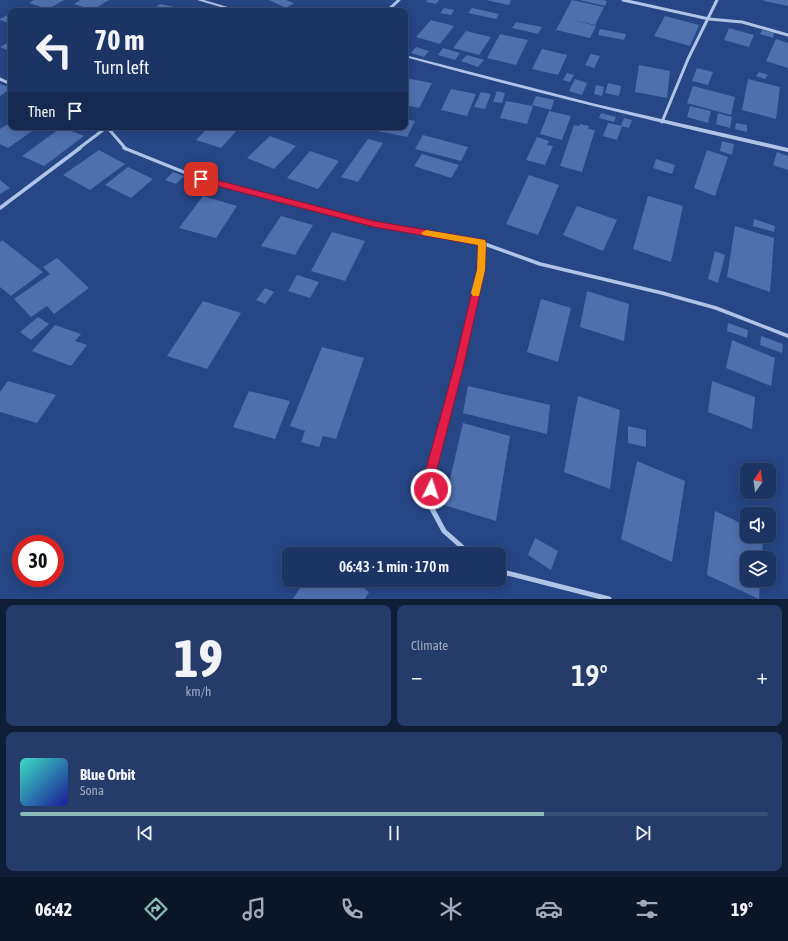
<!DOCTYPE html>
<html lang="en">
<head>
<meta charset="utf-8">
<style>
	:root { --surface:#1c3464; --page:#253c6a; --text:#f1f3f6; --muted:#a0aabf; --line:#3a4f78; --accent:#8bbbb9 }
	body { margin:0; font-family:"Asap Condensed",sans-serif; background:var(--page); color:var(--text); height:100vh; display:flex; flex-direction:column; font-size:15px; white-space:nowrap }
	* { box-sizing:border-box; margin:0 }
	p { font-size:13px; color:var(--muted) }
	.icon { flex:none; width:22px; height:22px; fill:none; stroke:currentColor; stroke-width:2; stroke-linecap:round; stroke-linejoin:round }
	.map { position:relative; height:599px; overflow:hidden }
	.drawer { display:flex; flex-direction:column; gap:6px; padding:6px; background:#0f1d37; flex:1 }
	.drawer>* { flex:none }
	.top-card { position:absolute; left:8px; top:8px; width:400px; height:122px; border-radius:8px; box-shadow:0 2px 10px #0003,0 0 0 1px var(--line); background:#1c3464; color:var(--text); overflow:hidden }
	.needle { width:26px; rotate:14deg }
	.buttons { position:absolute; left:740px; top:463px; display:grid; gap:8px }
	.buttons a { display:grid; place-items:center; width:36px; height:36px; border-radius:8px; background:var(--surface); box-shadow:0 2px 10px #0003,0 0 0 1px var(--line); font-size:20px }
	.speed { position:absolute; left:12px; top:535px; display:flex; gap:8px; font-size:20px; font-weight:700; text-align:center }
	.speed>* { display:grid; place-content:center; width:52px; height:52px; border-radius:50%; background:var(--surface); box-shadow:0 2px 10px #0003,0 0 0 1px var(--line); line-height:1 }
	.speed .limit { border:6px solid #d22; background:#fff; color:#111 }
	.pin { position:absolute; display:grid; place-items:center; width:34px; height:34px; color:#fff; margin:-17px; border-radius:8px; box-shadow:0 2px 6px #0006 }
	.me { position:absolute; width:44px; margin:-22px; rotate:4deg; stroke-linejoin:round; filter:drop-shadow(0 0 3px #0008) }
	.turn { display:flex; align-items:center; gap:14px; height:84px; padding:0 20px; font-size:18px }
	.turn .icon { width:52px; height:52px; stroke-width:2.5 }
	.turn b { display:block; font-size:28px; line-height:34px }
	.then { display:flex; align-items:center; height:38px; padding:0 20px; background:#0003; gap:8px; font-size:15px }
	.big { font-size:30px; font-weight:600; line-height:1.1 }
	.drawer .tile { flex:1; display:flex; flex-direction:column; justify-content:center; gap:6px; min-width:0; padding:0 14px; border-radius:8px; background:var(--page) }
	.drawer .dial { align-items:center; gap:0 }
	.dial b { font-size:52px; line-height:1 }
	.song { display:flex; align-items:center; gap:12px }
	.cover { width:48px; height:48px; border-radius:6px; background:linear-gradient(135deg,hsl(170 70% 55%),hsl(240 70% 35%)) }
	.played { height:4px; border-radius:2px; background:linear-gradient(90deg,var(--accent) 70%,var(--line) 70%) }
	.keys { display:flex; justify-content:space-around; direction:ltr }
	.heat { display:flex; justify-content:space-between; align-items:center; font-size:22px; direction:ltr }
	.drawer .tiles { flex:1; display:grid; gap:6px; grid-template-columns:1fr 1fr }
	.tile:last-child { grid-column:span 2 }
	.trip { position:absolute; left:282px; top:547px; width:224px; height:40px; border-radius:8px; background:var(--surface); box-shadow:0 2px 10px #0003,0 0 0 1px var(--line); font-weight:600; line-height:40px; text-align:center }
	.dock { display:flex; height:64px; justify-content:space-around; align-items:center; background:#0b1528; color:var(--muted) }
	.dock .icon { width:28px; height:28px }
	.dock .current { color:var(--accent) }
	.dock b { font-size:18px; color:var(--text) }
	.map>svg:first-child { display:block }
	.building { fill:#4e70ad }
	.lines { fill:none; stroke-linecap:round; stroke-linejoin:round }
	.minor-far2 { stroke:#b0c4e8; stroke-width:3 }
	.minor-far1 { stroke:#b0c4e8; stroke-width:3.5 }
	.minor { stroke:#b0c4e8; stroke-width:5 }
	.tertiary { fill:#b0c4e8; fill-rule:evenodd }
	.route { fill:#e11d48; stroke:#92132f }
	.slow { fill:#f59e0b }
</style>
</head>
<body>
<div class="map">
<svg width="788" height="599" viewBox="0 0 788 599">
	<rect width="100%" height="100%" fill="#264685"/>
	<!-- building -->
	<g class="building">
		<polygon points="34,0 64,0 48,9 29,3"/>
		<polygon points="80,0 109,0 93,10 74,4"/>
		<polygon points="269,0 286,0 294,3 286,8"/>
		<polygon points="428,0 439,0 436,4 426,2"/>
		<polygon points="486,0 511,0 509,5"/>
		<polygon points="572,0 604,7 595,25 570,19 596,26 590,38 556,30"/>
		<polygon points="579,0 603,0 607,1 605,6"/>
		<polygon points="764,0 788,0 788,6 764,1"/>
		<polygon points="160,4 188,10 188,11 151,11"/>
		<polygon points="444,8 454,10 451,15 440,13"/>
		<polygon points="472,8 499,14 496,19 468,13"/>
		<polygon points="11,13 11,24 0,20 0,19"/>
		<polygon points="665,16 699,25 690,46 654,36"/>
		<polygon points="431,20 454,26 440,44 416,37"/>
		<polygon points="516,22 542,27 538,34 512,28"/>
		<polygon points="729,28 754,35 749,47 724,40"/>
		<polygon points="600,29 626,34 624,40 598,35"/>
		<polygon points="762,30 774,33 773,38 760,34"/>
		<polygon points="466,31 491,37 479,55 453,48"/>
		<polygon points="500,34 528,40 516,65 487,58"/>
		<polygon points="776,39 788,43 788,68 766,61"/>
		<polygon points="11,41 11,52 0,47"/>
		<polygon points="416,47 429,51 424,57 411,53"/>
		<polygon points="443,48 460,53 455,60 438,55"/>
		<polygon points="542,49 567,55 558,75 532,69"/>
		<polygon points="591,54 600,56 594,68 585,65"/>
		<polygon points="467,55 484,60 478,67 461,61"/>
		<polygon points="639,65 670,71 667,98 635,92"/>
		<polygon points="697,68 713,72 708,85 692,81"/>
		<polygon points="759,72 768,75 765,79 756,76"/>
		<polygon points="567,73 574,75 570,82 563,80"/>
		<polygon points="405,78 432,83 419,108 405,105"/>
		<polygon points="575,79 587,83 582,95 569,91"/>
		<polygon points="748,79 780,87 776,119 742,110"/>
		<polygon points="608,83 621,86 619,96 605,93"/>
		<polygon points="0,84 11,88 0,96"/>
		<polygon points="596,85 604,87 602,96 594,94"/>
		<polygon points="693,86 735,97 731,115 687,103"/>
		<polygon points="451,89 476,94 467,116 441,110"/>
		<polygon points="497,91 505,93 502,103 493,102"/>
		<polygon points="481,92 491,94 485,109 474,107"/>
		<polygon points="536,96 554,100 551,110 532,105"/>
		<polygon points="506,101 533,106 527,124 500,118"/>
		<polygon points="690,106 711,111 708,123 687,117"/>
		<polygon points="549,111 571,116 562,140 540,134"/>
		<polygon points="601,113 616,117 614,122 599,118"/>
		<polygon points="718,113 732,117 730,128 716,124"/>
		<polygon points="624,118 632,120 629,128 621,126"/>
		<polygon points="405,119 415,121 407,137 378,131 380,127 405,127"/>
		<polygon points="11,122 11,127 38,127 8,148 0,144 0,129"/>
		<polygon points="608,123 622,126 617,140 603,136"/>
		<polygon points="736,123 747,125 747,132 735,129"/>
		<polygon points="580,124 589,126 588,129 595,130 582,172 560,166 574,125 579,126"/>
		<polygon points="62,127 84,136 44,166 22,156"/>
		<polygon points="209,127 232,127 238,129 221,148 196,140"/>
		<polygon points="423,135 468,147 461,161 415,149"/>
		<polygon points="270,136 296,146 274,169 247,158"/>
		<polygon points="537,137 549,141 547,145 553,146 545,165 526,160"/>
		<polygon points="368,139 383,143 358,182 341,177"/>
		<polygon points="722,141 734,144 732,155 720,151"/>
		<polygon points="99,150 125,164 90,190 63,175"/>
		<polygon points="707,150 728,157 715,196 694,188"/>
		<polygon points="310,151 339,161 318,189 287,178"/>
		<polygon points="777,152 788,156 788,170 773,165"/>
		<polygon points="422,154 459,165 451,178 414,166"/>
		<polygon points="656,159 675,165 672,174 653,168"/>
		<polygon points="128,167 153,179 131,198 105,185"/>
		<polygon points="173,172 184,176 176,184 165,180"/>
		<polygon points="529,175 559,185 538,235 506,224"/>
		<polygon points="0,180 10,188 0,194"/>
		<polygon points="203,196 237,206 216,238 179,228"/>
		<polygon points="648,196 683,206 671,262 633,249"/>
		<polygon points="577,206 617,220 603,251 563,235"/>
		<polygon points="281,216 313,225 295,255 261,246"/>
		<polygon points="754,219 775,226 774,232 753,226"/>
		<polygon points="735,226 774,238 770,292 727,277"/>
		<polygon points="332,232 365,241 345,281 311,271"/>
		<polygon points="2,240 43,272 11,296 0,287 0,242"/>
		<polygon points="715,251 725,255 718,283 708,279"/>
		<polygon points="57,258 89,288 54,314 47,306 31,317 14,299 50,274 43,267"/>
		<polygon points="297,275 319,282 310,298 288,291"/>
		<polygon points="265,288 274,292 265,304 256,300"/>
		<polygon points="587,291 629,304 624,341 580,327"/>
		<polygon points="541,299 571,308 558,362 527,352"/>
		<polygon points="203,301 241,313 207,369 167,356"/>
		<polygon points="38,317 49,324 31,340 20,332"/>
		<polygon points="728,323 748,330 747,338 727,331"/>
		<polygon points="55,325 81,334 75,341 87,345 71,366 32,351"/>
		<polygon points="761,336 783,344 782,353 760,345"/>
		<polygon points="732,340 775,358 771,386 726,368"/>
		<polygon points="322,347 364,358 336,439 323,436 319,447 301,442 305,431 290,426"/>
		<polygon points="8,381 56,395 37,423 0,412 0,392"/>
		<polygon points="712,381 755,397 752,429 708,412"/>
		<polygon points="468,386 550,405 547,434 463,413"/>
		<polygon points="249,391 290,401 275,439 233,427"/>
		<polygon points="578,396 620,410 610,489 564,472"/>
		<polygon points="463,423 510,436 496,521 444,505"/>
		<polygon points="628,426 646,430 646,447 628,443"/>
		<polygon points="637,461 685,481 672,562 621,539"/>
		<polygon points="715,511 747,526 747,536 763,536 762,558 747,558 747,580 760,580 759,599 707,575"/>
		<polygon points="535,538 558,551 551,570 528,555"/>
		<polygon points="305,580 353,580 369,592 365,599 293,599"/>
	</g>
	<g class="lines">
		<!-- minor-far2 -->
		<g class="minor-far2">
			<polyline points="623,0 709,19 742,22 788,35"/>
			<polyline points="387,11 399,0"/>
			<polyline points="0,79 11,84"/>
			<polyline points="662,122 688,59 717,0"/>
			<polyline points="107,127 126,149"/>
			<polyline points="78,149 107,127"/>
		</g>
		<!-- minor-far1 -->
		<g class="minor-far1">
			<polyline points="124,148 201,179 374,224 482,243 540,264 662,293 716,308 788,336"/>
			<polyline points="0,208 80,148"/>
			<polyline points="465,343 481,270 482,243"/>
		</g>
		<!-- minor -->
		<g class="minor">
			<polyline points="465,342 431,473 430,505 444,531 470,554"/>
			<polyline points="499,571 609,599"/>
		</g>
		<!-- tertiary -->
		<g class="tertiary">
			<polygon points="197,0 204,0 241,11 234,11"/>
			<path d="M405,55l191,49 192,44v4c-128,-29 -256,-60 -383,-95z"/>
		</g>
	</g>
	<!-- route -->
	<polygon class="route" points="201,176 374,221 485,240 486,243 485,270 464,364 436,473 436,489 435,493 431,494 427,493 425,489 425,473 455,364 477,270 478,245 374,227 198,181 198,177"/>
	<!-- slow -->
	<polygon class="slow" points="426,230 485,240 486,243 485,270 479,296 473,296 471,293 477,270 478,245 423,235 421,233"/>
</svg>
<div class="buttons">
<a><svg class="needle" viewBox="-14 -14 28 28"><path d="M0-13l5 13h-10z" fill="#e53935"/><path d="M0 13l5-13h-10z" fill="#a0aabf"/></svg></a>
<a><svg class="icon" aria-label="sound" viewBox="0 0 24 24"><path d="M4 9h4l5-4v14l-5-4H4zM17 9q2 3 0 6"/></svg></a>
<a><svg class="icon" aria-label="layers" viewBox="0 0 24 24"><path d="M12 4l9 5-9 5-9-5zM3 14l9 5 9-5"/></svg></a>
</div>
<div class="speed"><div class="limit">30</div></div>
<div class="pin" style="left:201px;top:179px;background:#d93025"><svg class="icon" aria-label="arrive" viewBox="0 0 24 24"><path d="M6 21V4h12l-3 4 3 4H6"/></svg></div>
<svg class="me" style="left:431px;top:489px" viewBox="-20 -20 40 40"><circle r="17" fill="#e11d48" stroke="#fff" stroke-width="3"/><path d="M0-11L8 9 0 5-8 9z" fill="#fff"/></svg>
<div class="trip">06:43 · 1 min · 170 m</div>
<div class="top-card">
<div class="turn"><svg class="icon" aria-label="left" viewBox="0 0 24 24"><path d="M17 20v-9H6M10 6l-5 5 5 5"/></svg><div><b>70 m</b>Turn left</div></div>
<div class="then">Then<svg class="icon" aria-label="arrive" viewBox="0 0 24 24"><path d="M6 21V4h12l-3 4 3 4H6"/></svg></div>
</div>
</div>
<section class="drawer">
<div class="tiles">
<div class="tile dial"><b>19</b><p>km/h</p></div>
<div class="tile"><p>Climate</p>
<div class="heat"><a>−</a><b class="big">19°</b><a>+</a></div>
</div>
<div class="tile">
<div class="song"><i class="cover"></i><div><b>Blue Orbit</b><p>Sona</p></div></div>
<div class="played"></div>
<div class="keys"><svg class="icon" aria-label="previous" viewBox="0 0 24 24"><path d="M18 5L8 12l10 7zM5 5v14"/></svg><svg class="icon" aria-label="pause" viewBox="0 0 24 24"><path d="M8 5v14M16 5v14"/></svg><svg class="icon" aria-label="next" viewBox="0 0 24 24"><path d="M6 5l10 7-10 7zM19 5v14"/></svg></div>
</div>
</div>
</section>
<nav class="dock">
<b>06:42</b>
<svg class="icon current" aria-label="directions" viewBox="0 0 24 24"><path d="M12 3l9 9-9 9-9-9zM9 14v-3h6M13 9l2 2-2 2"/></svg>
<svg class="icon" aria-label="music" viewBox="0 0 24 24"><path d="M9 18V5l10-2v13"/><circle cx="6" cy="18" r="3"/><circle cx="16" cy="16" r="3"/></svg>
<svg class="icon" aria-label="phone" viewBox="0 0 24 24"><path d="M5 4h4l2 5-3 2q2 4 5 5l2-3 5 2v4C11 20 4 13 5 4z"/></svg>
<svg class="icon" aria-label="climate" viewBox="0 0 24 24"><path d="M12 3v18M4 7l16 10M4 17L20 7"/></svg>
<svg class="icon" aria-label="car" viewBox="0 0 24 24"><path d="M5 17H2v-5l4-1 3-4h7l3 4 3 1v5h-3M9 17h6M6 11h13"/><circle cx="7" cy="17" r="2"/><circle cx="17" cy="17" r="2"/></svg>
<svg class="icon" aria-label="filters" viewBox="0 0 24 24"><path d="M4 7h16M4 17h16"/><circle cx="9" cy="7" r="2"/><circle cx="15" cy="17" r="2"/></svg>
<b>19°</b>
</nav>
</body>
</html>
